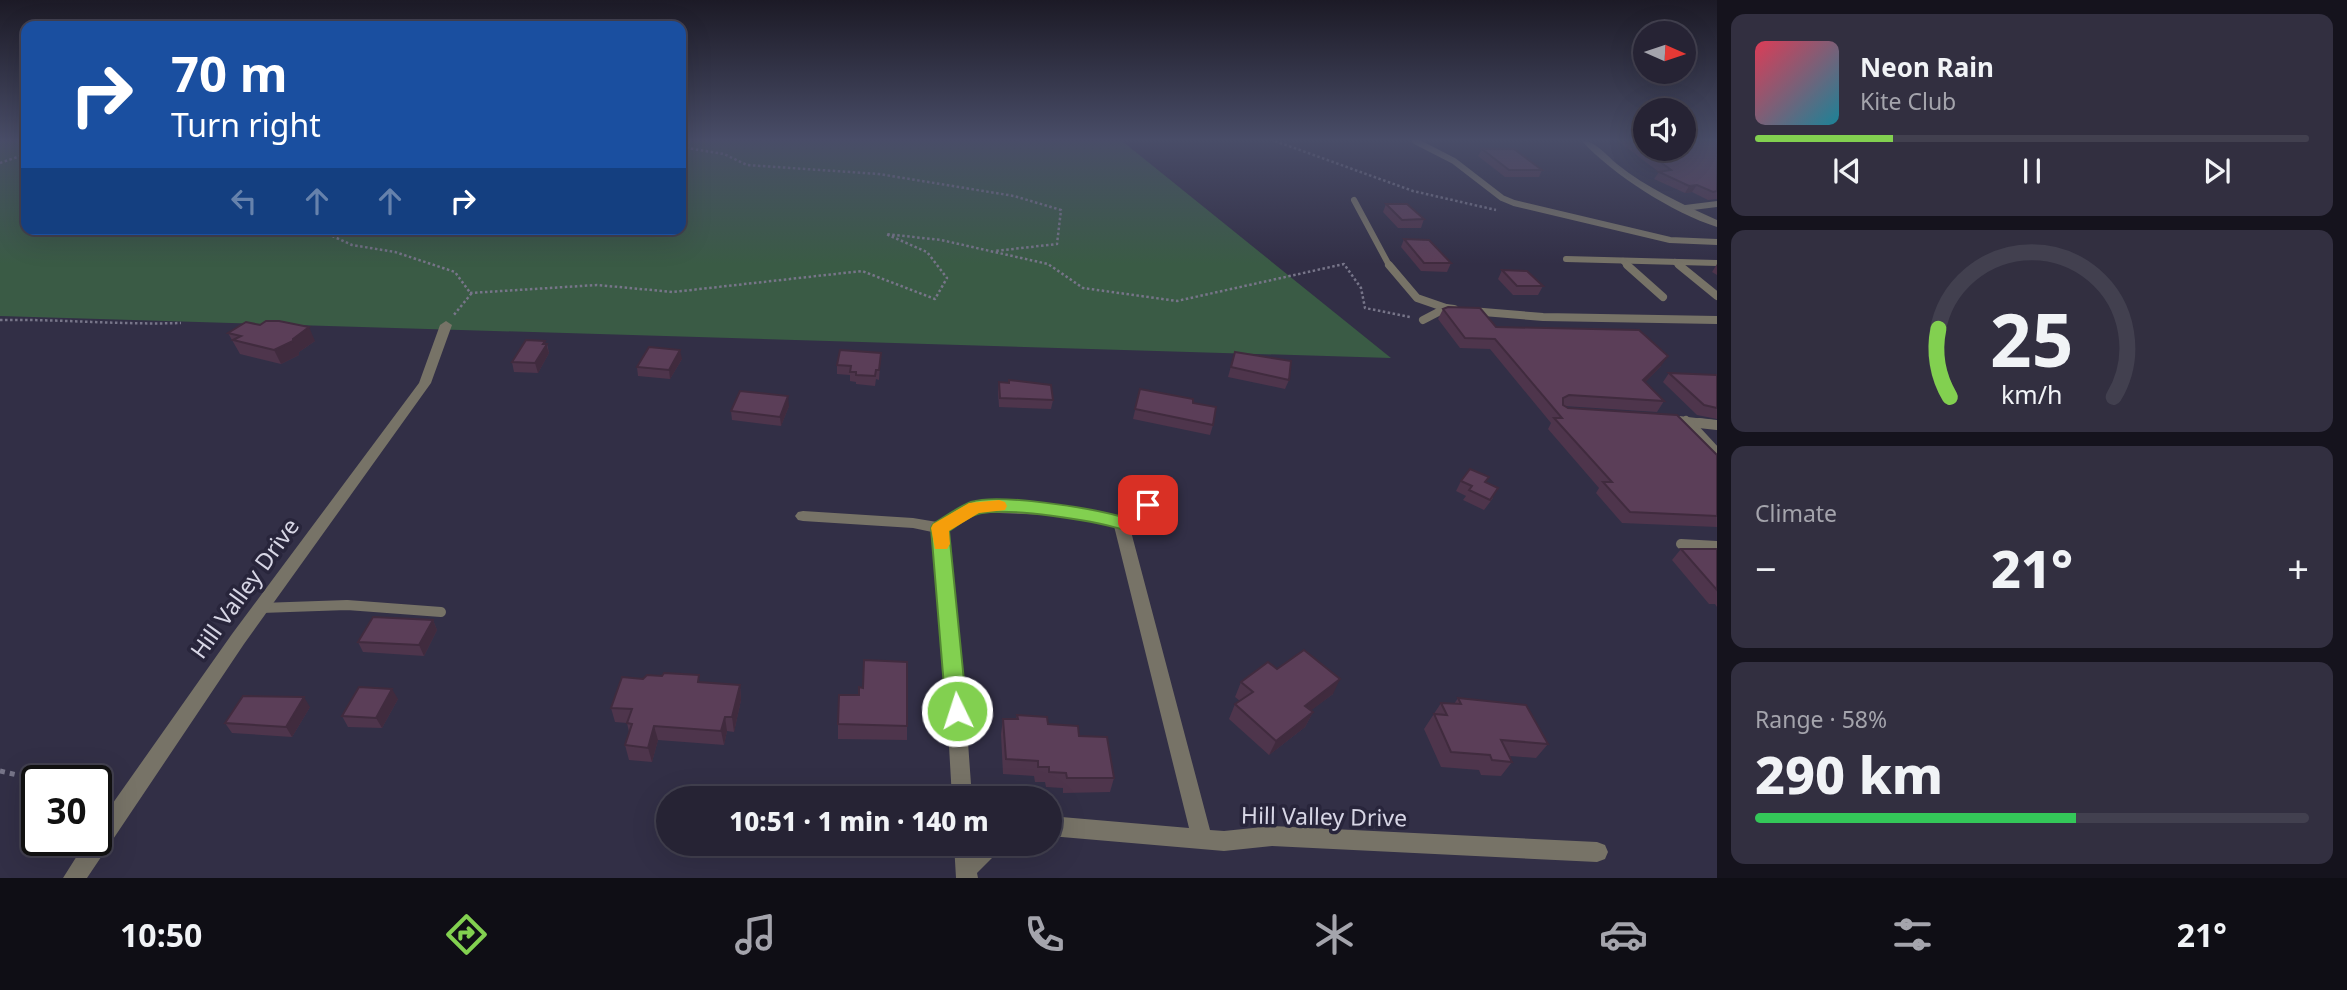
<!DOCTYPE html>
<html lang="en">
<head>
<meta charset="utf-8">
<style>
	:root { --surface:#262334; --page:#322f40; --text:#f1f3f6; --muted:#a4a4ac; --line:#42404f; --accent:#82d050 }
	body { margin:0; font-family:"Noto Sans",sans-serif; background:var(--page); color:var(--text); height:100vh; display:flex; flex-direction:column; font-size:26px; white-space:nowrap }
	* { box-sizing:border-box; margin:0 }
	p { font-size:23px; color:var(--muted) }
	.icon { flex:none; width:38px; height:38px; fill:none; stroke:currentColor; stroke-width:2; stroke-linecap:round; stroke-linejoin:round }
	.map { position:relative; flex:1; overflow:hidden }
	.sheet { display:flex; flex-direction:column; gap:14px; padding:14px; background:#15131d; width:630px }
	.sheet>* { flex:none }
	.top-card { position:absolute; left:21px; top:21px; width:665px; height:214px; border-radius:14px; box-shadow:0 7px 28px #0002,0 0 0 2px var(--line); background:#1a4fa0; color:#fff; overflow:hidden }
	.needle { width:46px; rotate:93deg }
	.buttons { position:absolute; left:1633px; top:21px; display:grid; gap:14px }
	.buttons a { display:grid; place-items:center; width:63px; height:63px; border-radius:50%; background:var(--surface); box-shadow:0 7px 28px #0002,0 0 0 2px var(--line); font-size:35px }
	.speed { position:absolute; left:21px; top:765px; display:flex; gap:14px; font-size:35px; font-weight:700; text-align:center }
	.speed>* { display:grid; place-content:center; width:91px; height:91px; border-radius:50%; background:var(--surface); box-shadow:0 7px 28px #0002,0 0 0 2px var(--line); line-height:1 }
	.speed .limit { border:4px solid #111; border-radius:10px; background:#fff; color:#111 }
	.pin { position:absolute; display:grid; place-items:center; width:60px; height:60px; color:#fff; margin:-30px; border-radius:14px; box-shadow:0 4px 10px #0006 }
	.me { position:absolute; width:77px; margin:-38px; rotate:356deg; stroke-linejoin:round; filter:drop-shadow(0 0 5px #0008) }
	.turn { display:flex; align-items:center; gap:24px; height:147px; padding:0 35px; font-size:32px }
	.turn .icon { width:91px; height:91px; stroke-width:2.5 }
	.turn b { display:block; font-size:49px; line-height:60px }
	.lanes { display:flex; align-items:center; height:66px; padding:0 35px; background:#0003; justify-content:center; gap:35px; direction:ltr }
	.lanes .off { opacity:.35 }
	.big { font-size:52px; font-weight:800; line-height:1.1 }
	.sheet .widget { flex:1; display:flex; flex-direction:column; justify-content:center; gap:10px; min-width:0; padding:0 24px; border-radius:14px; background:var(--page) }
	.sheet .dial { align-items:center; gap:0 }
	.dial svg { height:182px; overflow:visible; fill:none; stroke:var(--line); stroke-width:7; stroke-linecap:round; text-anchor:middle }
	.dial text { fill:var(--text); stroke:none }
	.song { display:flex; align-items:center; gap:21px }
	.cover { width:84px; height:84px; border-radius:10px; background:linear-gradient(135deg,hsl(350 70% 55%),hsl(190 70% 35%)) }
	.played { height:7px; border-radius:4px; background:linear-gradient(90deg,var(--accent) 25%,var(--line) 25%) }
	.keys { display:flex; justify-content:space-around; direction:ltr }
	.heat { display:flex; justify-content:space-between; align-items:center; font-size:38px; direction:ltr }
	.charge { height:10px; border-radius:5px; background:linear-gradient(90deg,#34c759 58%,var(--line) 0) }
	.trip { position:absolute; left:656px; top:786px; width:406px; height:70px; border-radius:35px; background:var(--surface); box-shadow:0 7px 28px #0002,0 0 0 2px var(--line); font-weight:800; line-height:70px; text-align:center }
	.menu { display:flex; height:112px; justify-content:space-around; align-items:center; background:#0f0e15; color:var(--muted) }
	.menu .icon { width:49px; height:49px }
	.menu .on { color:var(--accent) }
	.menu b { font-size:32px; color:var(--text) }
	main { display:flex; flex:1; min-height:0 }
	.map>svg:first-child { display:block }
	.green { fill:#3a5b45 }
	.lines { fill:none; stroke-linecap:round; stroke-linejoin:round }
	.path-far1 { stroke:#777589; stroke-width:2.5; stroke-dasharray:2.5 2.5; stroke-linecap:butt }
	.path { stroke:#777589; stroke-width:5; stroke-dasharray:5 5; stroke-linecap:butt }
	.service-far2 { stroke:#777367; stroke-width:6 }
	.service-far1 { stroke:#777367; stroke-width:8 }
	.service { stroke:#777367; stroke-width:10 }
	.minor { fill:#777367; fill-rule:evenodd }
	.tertiary { fill:#777367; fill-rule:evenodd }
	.wall { fill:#4e354c }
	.shaded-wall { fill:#402b3e }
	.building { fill:#5b3e58; stroke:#402b3e; stroke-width:2 }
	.route { fill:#82d050; stroke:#548734; stroke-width:2 }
	.slow { fill:#f59e0b }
	.labels { text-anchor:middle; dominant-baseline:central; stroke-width:7; stroke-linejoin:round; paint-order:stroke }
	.near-street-label { font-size:23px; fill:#d7d6e5; stroke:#28253b }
</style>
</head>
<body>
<main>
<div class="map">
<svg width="1717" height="878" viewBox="0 0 1717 878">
	<rect width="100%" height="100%" fill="#322f46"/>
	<!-- green -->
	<polygon class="green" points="0,141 26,141 26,229 681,229 681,141 1122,141 1391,358 0,316"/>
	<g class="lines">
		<!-- path-far1 -->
		<g class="path-far1">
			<polyline points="1275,141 1413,191 1496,210"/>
			<polyline points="681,147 724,154 747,165 879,174 1014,196 1061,210 1057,244 995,251"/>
			<polyline points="0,163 26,154"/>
			<polyline points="326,229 328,234 352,245 395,252 455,272 471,294 453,316"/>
			<polyline points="470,293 597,285 673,292 862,271 935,299 947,278 927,252 886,234 941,240 1048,264 1083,288 1177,301 1344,264 1361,288 1365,308 1410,317"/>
			<path d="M0,320c61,-1 120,5 181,3"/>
		</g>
		<!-- path -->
		<polyline class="path" points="0,771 39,780"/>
		<!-- service-far2 -->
		<g class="service-far2">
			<polyline points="1415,141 1454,161 1502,198 1514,203 1670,240 1717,242"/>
			<polyline points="1354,200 1390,267"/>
			<polyline points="1566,259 1717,263"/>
			<polyline points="1623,261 1629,267"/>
			<polyline points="1675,262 1681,267"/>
		</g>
		<!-- service-far1 -->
		<g class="service-far1">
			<polyline points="1389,265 1417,298 1446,308"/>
			<polyline points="1627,265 1663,297"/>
			<polyline points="1679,265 1717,296"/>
			<polyline points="1471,311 1543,317 1717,320"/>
			<polyline points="1423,320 1446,308 1454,309"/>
			<polyline points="1670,419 1713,424"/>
			<polyline points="1686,420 1690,424"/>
		</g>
		<!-- service -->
		<g class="service">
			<polyline points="1689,423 1717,453"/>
			<polyline points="1699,423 1717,425"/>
			<polyline points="975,507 1049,510 1121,522"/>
			<polyline points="1681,544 1717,546"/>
			<polyline points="261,608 347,605 441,612"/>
		</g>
		<!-- minor -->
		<g class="minor">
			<polygon points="1717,201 1717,207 1685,211 1680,208 1685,205"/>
			<polygon points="446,321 452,325 431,383 244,644 87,878 63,878 87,840 96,840 96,827 232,634 419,383 440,325"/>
			<polygon points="1148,500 1153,501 1156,505 1153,509 1129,524 1210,830 1224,831 1272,826 1597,842 1605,845 1608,852 1605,859 1597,862 1272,846 1224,851 1050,836 1050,816 1189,828 1113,522 1116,518"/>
			<polygon points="975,502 980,503 983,507 980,511 947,530 962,659 972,798 952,798 944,659 932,532 913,528 803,521 798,520 795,516 798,512 803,511 913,518 937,522"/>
			<polygon points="954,844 1002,844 999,851 977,873 978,878 956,878"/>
		</g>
		<!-- tertiary -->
		<path class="tertiary" d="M1582,141c14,0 24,14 35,23 30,24 65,40 100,56v7c-44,-14 -104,-52 -135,-86z"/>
	</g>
	<!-- wall -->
	<g class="wall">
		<polygon points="1618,141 1717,141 1717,199 1708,200 1692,192 1685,193 1654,179 1659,172"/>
		<polygon points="1482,149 1542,170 1539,177 1505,177 1478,156"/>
		<polygon points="1386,204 1424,219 1421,228 1398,228 1383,212"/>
		<polygon points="1404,239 1451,263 1447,272 1421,271 1401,247"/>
		<polygon points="1717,264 1717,275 1712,272"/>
		<polygon points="1502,270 1543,286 1538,295 1513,295 1498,279"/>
		<polygon points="1443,309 1496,327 1661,366 1645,382 1664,401 1657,412 1564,406 1568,408 1717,455 1717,527 1622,523 1596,493 1599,488 1548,429 1551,423 1490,349 1460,348 1438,319"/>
		<polygon points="228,333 315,341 299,352 299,355 281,364 240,354"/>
		<polygon points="546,344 547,344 549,353 538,373 514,372 512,362"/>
		<polygon points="1235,352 1289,380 1285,389 1228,377"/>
		<polygon points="881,353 879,380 876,379 875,386 856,384 856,382 850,381 850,375 837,374 837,365"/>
		<polygon points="682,359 670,379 638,376 637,367"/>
		<polygon points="1669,373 1717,375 1717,419 1697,415 1663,382"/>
		<polygon points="999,382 1053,400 1051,409 999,407 998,392"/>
		<polygon points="1140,389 1193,403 1213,425 1210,435 1133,419"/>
		<polygon points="789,406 781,426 732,420 731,411"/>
		<polygon points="1461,481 1486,482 1493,498 1484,510 1463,500 1466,496 1456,491"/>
		<polygon points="1681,549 1717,549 1717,607 1715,604 1709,604 1672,560"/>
		<polygon points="433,620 437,630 424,656 363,652 358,642"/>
		<polygon points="1277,669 1333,694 1311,710 1313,712 1305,727 1269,755 1229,719 1235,704 1240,701 1235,697 1241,682"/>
		<polygon points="643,679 740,685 741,700 734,732 727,731 724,745 658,740 652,762 629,760 625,745 629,732 627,723 615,722 611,708"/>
		<polygon points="1458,698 1548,744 1536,758 1510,756 1512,762 1501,776 1481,775 1479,770 1441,767 1424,729 1441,703 1454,704"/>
		<polygon points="398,699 382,728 348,727 342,716"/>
		<polygon points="310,707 292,737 232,733 225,723"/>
		<polygon points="1017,715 1079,736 1114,778 1110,792 1063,793 1063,788 1046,787 1045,782 1035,782 1034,776 1003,774 1001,734 1003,719 1016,719"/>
		<polygon points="838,724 907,726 907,740 838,739"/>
	</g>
	<!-- shaded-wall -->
	<g class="shaded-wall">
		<polygon points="1697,185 1692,192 1685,193 1689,186"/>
		<polygon points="309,327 315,341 299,352 299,355 281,364 274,350"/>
		<polygon points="545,341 549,353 538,373 535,363"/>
		<polygon points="680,350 682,359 670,379 669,370"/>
		<polygon points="1668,356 1661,366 1637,391 1643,380"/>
		<polygon points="788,396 789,406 781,426 780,417"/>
		<polygon points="433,620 437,630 424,656 419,645"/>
		<polygon points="1340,679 1333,694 1297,721 1305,706"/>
		<polygon points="740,685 741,700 734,732 732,717"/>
		<polygon points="392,689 398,699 382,728 376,718"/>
		<polygon points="304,697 310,707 292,737 286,727"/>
		<polygon points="1313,712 1305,727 1269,755 1276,741"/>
		<polygon points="725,717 727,731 724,745 721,731"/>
		<polygon points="654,726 658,740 652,762 648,748"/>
	</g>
	<!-- building -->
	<g class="building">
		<polygon points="1632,141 1645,141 1645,149 1684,149 1684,141 1717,141 1717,191 1713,192 1697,185 1689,186 1659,172 1671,170"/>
		<polygon points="1482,149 1514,149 1542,170 1509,170"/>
		<polygon points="1386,204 1407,204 1424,219 1402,220"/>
		<polygon points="1404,239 1429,240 1451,263 1424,263"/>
		<polygon points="1502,270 1527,271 1543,286 1517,286"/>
		<polygon points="1448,307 1480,308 1496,327 1639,330 1668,356 1643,380 1664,401 1569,395 1563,398 1563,405 1568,408 1677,415 1717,455 1717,516 1630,512 1603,482 1612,482 1554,418 1562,418 1495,339 1465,338 1443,309"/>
		<polygon points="266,321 279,321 309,327 293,339 293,341 274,350 233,340 241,336 228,333 246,322 260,325"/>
		<polygon points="526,340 545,341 543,344 547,344 535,363 512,362"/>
		<polygon points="649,347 680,350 669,370 637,367"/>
		<polygon points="840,350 881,353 879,370 876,370 875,376 856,375 856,372 850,372 851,366 837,365"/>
		<polygon points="1235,352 1291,361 1289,380 1231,367"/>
		<polygon points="1669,373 1717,375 1717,408 1704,405"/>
		<polygon points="1009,380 1051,385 1053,400 1000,398 999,382 1009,383"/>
		<polygon points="1140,389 1193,399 1193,403 1216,407 1213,425 1135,409"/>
		<polygon points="740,391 788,396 780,417 731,411"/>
		<polygon points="1470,469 1489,477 1485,482 1498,488 1490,500 1469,490 1472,486 1461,481"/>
		<polygon points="1681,549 1717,549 1717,590"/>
		<polygon points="373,617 433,620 419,645 358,642"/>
		<polygon points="1304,650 1340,679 1305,706 1313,712 1276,741 1235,704 1253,692 1241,682 1268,662 1277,669"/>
		<polygon points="864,660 907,662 907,726 838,724 839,695 859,695 859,687 863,688"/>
		<polygon points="664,673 699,675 698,682 740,685 732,717 725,717 721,731 654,726 648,748 625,745 632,724 627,723 632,709 611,708 622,677 643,679 647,675 662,676"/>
		<polygon points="359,687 392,689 376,718 342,716"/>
		<polygon points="243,696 304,697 286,727 225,723"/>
		<polygon points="1458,698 1526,705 1548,744 1501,740 1512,762 1492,760 1490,755 1451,752 1434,714 1447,715 1441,703 1461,704"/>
		<polygon points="1017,715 1047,717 1048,724 1078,726 1079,736 1107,737 1114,778 1067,778 1066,773 1049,772 1049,767 1038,767 1038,761 1006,759 1003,719 1018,719"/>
	</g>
	<!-- sky -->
	<linearGradient id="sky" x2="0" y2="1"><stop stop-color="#1c1a26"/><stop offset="0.53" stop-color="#494d68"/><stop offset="1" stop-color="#494d68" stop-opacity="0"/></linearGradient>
	<rect width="1717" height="264" fill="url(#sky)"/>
	<!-- route -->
	<path class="route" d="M1148,499l6,2 2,4 -2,4 -33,20c-31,-9 -108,-21 -139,-16 -11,1 -24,12 -33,18l18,180 -3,6 -7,3 -8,-3 -3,-6 -15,-183 2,-4c12,-7 25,-17 38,-22 27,-9 119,6 148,14z"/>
	<!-- slow -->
	<polygon class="slow" points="999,500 1005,502 1007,506 1005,510 979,513 949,531 950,544 947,549 935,549 931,528 933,524 969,503"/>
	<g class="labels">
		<!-- near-street labels -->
		<g class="near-street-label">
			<text transform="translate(244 588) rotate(-54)">Hill Valley Drive</text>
			<text transform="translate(1324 816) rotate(1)">Hill Valley Drive</text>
		</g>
	</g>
</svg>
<div class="buttons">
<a><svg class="needle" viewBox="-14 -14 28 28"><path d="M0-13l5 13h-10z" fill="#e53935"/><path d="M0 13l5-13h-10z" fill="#a4a4ac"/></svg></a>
<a><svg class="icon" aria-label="sound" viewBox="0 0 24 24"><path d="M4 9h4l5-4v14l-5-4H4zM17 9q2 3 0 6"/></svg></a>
</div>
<div class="speed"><div class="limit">30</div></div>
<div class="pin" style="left:1148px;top:505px;background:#d93025"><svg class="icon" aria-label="arrive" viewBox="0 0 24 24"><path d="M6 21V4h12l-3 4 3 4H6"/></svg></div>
<svg class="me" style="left:957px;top:711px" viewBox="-20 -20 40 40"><circle r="17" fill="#82d050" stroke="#fff" stroke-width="3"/><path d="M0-11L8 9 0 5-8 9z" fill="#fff"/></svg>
<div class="trip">10:51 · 1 min · 140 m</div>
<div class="top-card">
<div class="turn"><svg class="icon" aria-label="right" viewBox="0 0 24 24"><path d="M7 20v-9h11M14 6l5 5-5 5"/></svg><div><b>70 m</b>Turn right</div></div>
<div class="lanes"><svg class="icon off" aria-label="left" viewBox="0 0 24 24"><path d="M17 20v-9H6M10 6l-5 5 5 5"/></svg><svg class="icon off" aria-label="ahead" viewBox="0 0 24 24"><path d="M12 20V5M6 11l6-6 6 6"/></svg><svg class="icon off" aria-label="ahead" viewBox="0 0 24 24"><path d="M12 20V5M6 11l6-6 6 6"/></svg><svg class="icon" aria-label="right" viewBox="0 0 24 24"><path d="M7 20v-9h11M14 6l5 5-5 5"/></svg></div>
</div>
</div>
<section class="sheet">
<div class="widget">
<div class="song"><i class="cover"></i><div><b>Neon Rain</b><p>Kite Club</p></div></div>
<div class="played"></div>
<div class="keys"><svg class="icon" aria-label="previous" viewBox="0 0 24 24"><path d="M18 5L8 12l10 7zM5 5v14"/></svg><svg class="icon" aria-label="pause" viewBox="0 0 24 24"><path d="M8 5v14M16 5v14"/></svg><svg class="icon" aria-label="next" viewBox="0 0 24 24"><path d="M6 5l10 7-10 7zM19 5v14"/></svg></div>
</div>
<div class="widget dial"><svg viewBox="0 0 100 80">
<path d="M14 69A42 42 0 1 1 86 69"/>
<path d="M14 69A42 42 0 0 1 9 39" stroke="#82d050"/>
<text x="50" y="56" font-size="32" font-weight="700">25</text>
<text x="50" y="72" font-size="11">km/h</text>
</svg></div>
<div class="widget"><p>Climate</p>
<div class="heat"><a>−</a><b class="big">21°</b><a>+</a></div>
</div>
<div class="widget"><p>Range · 58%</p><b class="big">290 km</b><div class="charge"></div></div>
</section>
</main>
<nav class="menu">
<b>10:50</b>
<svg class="icon on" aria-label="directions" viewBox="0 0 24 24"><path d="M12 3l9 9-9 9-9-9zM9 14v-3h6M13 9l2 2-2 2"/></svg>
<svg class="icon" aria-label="music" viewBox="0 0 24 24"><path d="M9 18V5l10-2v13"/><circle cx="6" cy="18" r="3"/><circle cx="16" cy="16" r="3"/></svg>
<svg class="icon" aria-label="phone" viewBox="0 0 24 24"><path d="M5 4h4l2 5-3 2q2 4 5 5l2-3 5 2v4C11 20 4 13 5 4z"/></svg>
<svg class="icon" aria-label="climate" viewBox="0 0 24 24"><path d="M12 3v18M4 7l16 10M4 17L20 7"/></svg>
<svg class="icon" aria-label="car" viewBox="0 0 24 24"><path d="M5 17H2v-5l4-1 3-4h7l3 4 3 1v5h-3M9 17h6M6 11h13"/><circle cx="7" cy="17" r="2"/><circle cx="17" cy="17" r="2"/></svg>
<svg class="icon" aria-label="filters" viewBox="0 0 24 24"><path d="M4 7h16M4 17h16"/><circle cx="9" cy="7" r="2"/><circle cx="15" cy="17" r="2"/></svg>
<b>21°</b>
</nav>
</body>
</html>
